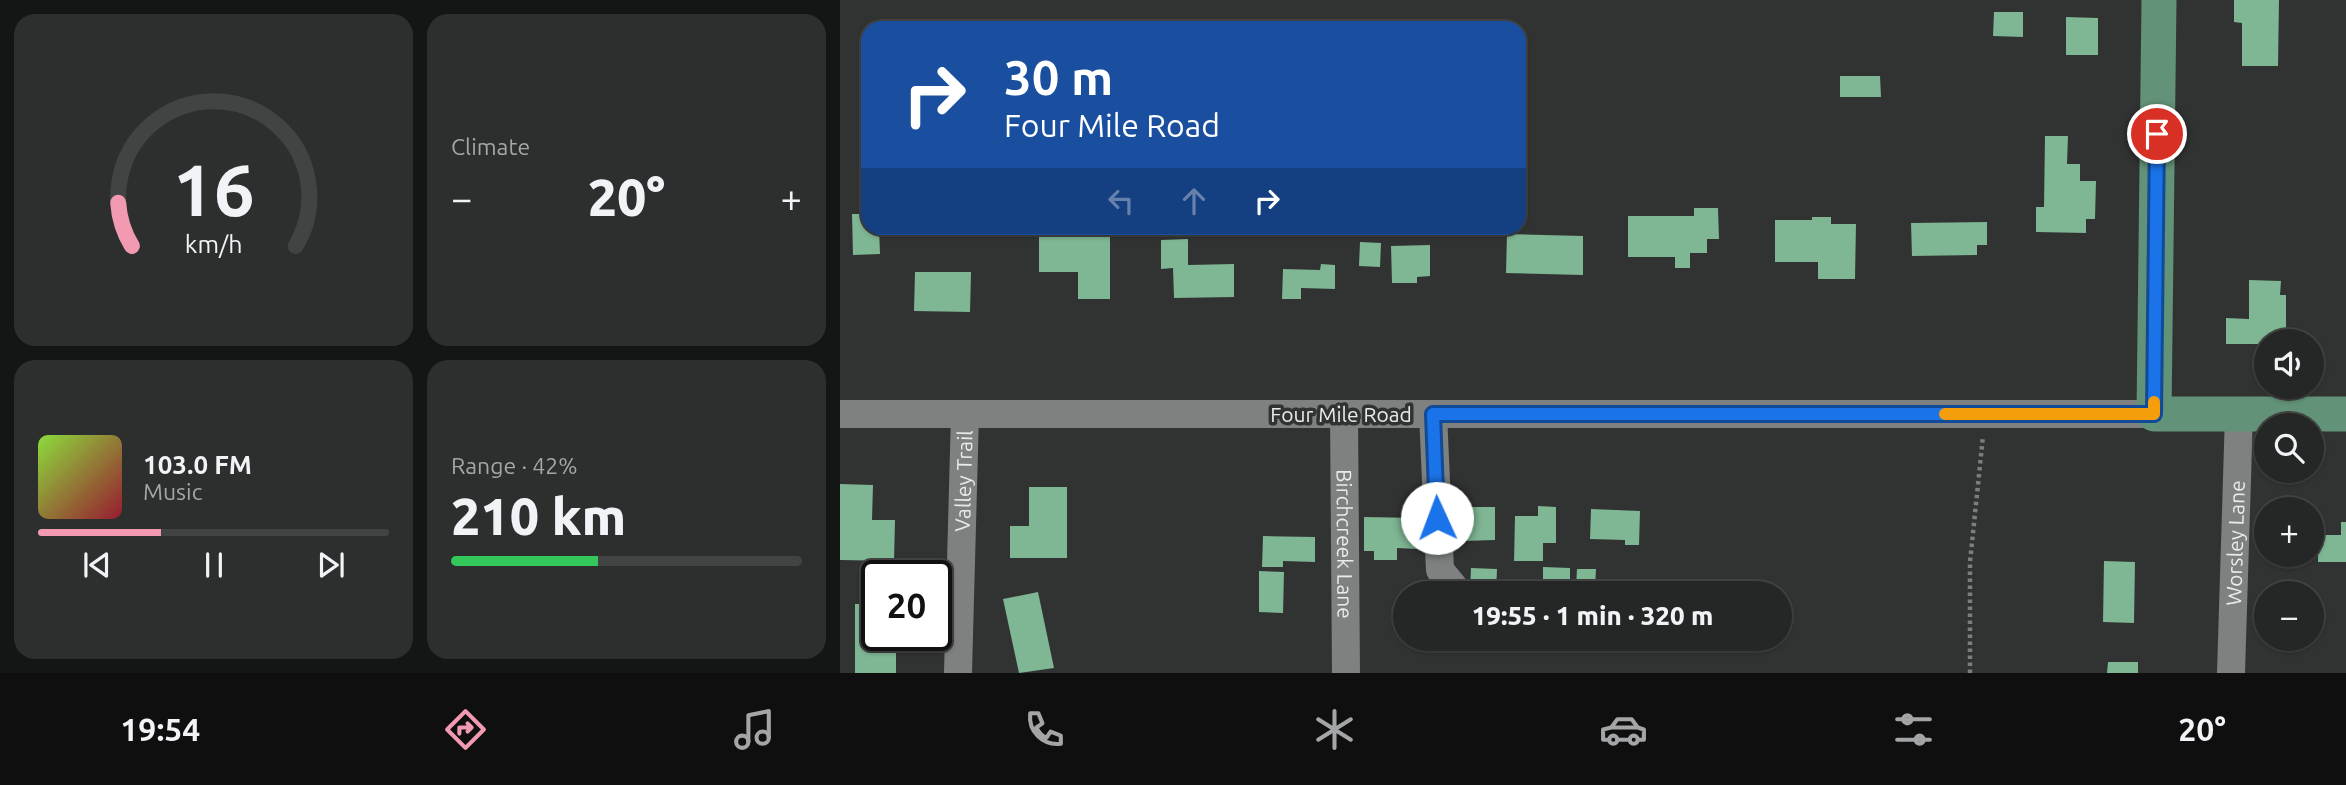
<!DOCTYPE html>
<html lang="en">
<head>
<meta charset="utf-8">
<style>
	:root { --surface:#252626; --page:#2d2e2e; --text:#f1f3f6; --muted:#a3a5a7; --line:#424343; --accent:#f19ab2 }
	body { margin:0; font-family:Ubuntu,sans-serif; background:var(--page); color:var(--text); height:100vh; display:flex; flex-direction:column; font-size:26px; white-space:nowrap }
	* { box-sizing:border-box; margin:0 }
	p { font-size:23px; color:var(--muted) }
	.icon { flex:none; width:38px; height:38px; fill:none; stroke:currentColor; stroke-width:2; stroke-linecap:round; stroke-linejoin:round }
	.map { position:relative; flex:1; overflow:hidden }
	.panel { display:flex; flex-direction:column; gap:14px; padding:14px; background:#141515; width:840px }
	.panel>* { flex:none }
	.guide { position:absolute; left:21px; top:21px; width:665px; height:214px; border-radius:21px; box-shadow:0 2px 5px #0004,0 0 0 2px var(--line); background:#1a4fa0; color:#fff; overflow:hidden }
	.buttons { position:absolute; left:1414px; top:329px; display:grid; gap:14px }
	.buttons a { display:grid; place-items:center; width:70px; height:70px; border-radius:50%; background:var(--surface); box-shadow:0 2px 5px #0004,0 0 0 2px var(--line); font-size:35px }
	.speed { position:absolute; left:21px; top:560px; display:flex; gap:14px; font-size:35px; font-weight:700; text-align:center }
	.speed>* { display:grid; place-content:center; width:91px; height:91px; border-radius:50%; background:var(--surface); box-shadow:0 2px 5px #0004,0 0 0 2px var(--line); line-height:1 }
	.speed .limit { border:4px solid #111; border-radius:10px; background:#fff; color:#111 }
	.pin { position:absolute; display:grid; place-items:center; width:60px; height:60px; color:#fff; margin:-30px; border:4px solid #fff; border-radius:50%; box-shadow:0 2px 7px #0007 }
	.me { position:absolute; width:77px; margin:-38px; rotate:358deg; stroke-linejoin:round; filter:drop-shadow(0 0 5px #0008) }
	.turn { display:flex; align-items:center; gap:24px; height:147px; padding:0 28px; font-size:32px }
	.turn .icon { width:91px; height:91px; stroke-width:2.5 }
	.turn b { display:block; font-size:49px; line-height:60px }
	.lanes { display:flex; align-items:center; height:66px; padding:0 28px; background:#0003; justify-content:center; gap:35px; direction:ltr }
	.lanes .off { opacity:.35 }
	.big { font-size:52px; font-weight:800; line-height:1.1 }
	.panel .tile { flex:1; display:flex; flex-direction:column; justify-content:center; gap:10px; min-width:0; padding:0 24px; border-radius:21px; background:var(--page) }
	.panel .dial { align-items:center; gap:0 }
	.dial svg { height:182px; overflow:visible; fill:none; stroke:var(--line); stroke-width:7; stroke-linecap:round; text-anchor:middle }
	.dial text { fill:var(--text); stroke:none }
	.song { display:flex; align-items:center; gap:21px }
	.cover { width:84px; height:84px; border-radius:10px; background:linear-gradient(135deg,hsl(90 70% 55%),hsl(350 70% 35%)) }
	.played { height:7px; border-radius:4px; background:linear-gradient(90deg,var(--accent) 35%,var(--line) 35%) }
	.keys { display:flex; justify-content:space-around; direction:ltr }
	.heat { display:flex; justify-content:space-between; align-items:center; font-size:38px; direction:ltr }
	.charge { height:10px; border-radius:5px; background:linear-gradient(90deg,#34c759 42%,var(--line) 0) }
	.panel .tiles { flex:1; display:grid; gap:14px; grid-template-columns:repeat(2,1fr) }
	.trip { position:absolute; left:553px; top:581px; width:399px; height:70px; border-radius:35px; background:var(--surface); box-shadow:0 2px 5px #0004,0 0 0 2px var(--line); font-weight:800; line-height:70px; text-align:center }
	.dock { display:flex; height:112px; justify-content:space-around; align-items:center; background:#0f0f0f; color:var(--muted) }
	.dock .icon { width:49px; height:49px }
	.dock .current { color:var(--accent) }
	.dock b { font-size:32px; color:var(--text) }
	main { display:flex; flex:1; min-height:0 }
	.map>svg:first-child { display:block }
	.building { fill:#7fb694 }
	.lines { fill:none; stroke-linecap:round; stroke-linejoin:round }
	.path { stroke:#7c7e7d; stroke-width:4.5; stroke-dasharray:3.5 3.5; stroke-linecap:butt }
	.minor { stroke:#7e817f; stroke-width:28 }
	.major { stroke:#629277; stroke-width:35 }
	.route-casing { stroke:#114b97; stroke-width:18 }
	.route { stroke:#1a73e8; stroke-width:12 }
	.slow { stroke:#f59e0b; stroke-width:12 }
	.labels { text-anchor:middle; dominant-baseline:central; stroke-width:7; stroke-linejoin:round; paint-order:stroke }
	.street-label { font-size:21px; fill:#e9ebea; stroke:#313332 }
</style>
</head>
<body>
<main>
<section class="panel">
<div class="tiles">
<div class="tile dial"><svg viewBox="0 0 100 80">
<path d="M14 69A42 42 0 1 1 86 69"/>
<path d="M14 69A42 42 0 0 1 8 50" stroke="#f19ab2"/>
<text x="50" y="56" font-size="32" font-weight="700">16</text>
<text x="50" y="72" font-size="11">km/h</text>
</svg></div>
<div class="tile"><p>Climate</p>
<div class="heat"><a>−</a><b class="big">20°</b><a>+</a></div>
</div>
<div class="tile">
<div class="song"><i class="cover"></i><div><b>103.0 FM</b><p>Music</p></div></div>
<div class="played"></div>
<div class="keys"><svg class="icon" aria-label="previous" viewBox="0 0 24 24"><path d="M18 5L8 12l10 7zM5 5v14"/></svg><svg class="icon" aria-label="pause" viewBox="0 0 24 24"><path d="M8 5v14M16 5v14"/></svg><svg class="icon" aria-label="next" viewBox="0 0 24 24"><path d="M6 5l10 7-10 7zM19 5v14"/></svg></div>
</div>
<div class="tile"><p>Range · 42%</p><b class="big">210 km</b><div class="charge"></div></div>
</div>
</section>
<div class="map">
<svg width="1506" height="673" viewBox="0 0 1506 673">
	<rect width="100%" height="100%" fill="#313332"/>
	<!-- building -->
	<g class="building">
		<polygon points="1394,0 1439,0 1438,66 1402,66 1402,23 1394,22"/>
		<polygon points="1154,12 1183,12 1183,37 1153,36"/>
		<polygon points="1226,17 1258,18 1258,55 1226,55"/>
		<polygon points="1000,76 1040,76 1041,97 1000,97"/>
		<polygon points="1205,136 1228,136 1227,164 1240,164 1240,181 1256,181 1255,219 1246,219 1246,233 1196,232 1196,207 1204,207"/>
		<polygon points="854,208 878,208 879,239 867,239 867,253 850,253 850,268 835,268 835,257 788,257 788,216 854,216"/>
		<polygon points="12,214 28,214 28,228 39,228 40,254 13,255"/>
		<polygon points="972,217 991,217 991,224 1016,224 1015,279 978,279 978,262 935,262 935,220 972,220"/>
		<polygon points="1147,222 1147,245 1137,245 1137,255 1072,256 1071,223"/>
		<polygon points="199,233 270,233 270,299 238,299 238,272 199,272"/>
		<polygon points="667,234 743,236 743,275 666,273"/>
		<polygon points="348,239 348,265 394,264 394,297 334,298 333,268 321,269 321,240"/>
		<polygon points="520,242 541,243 540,267 519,266"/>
		<polygon points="590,245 590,276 577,277 577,283 552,283 551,246"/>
		<polygon points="481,264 495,265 495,289 461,288 461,299 442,299 443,269 480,270"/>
		<polygon points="75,272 131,272 130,312 74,311"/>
		<polygon points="1409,280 1441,281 1440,295 1446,295 1446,341 1426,341 1426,344 1386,344 1386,318 1409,319"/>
		<polygon points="0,484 33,485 32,520 55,520 54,561 0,560"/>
		<polygon points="189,487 227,487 227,558 170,558 170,526 189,526"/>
		<polygon points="698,506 716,507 716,543 703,543 703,561 674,561 675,516 698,516"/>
		<polygon points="623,507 655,507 655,540 623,541"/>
		<polygon points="751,509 800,511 799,545 785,545 785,540 750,539"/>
		<polygon points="524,517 579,518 578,549 557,548 557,560 534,560 534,551 524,551"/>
		<polygon points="1501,522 1506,522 1506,562 1478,562 1478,535 1501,535"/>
		<polygon points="423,536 475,537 475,562 443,561 443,567 422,567"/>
		<polygon points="1264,561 1295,562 1294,623 1263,622"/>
		<polygon points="703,567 730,568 730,593 703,593"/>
		<polygon points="631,568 657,569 656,593 630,593"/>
		<polygon points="737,569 756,569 755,588 736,588"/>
		<polygon points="419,571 444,572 443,613 419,612"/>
		<polygon points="198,592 214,668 179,673 163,599"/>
		<polygon points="15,604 37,604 37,635 56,635 56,673 15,673"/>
		<polygon points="1268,662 1298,662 1298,673 1267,673"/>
	</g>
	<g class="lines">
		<!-- path -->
		<polyline class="path" points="1130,673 1130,562 1143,436"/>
		<!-- minor -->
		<g class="minor">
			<polyline points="0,414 1314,414"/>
			<path id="s1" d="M504,414l2,259"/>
			<polyline points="593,414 600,570 614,587"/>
			<path id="s2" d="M118,673l7,-259"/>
			<path id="s3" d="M1391,673l8,-259"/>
		</g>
		<!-- major -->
		<polyline class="major" points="1319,0 1314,414 1506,414"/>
	</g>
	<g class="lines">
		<defs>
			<polyline id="route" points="597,518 593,414 1314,414 1317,134"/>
		</defs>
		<!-- route casing -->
		<use href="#route" class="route-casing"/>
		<!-- route -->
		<use href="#route" class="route"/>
		<!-- slow -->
		<polyline class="slow" points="1105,414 1314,414 1314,402"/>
	</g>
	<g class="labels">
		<!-- street labels -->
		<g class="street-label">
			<text x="501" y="414">Four Mile Road</text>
			<text stroke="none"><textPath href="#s2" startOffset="192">Valley Trail</textPath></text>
			<text stroke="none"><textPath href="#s1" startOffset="130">Birchcreek Lane</textPath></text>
			<text stroke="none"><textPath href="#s3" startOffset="130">Worsley Lane</textPath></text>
		</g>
	</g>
</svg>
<div class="buttons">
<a><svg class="icon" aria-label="sound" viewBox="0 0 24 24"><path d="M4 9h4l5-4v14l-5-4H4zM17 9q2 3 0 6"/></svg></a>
<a><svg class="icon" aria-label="search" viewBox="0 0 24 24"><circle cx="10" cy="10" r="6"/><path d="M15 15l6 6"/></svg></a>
<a>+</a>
<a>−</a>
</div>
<div class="speed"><div class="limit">20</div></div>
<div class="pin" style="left:1317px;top:134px;background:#d93025"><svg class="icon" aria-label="arrive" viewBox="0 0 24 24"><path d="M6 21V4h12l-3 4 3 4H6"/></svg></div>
<svg class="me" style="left:597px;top:518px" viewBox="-20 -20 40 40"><circle r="19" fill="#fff"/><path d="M0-13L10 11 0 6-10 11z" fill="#1a73e8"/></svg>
<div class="trip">19:55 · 1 min · 320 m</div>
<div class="guide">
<div class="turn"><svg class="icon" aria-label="right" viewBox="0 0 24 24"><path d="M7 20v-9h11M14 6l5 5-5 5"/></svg><div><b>30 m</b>Four Mile Road</div></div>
<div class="lanes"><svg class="icon off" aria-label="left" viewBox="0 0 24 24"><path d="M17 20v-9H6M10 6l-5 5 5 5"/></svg><svg class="icon off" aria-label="ahead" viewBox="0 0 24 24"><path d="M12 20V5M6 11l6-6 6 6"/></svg><svg class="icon" aria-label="right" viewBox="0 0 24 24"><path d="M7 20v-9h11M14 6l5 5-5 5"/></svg></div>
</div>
</div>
</main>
<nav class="dock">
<b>19:54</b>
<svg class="icon current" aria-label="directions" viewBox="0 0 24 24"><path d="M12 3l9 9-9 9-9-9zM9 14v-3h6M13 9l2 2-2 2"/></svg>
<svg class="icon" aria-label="music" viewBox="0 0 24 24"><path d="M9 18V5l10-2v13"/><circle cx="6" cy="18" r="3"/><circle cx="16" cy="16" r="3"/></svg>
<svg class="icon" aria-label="phone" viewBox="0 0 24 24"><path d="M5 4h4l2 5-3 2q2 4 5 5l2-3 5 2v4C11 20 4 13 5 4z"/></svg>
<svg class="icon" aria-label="climate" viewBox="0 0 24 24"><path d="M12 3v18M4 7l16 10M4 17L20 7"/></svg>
<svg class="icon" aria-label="car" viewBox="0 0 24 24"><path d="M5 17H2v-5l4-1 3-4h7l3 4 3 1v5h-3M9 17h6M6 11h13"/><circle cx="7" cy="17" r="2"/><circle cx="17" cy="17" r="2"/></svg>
<svg class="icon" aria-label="filters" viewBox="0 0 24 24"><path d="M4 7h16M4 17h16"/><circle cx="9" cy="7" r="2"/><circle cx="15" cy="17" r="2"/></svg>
<b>20°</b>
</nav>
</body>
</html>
